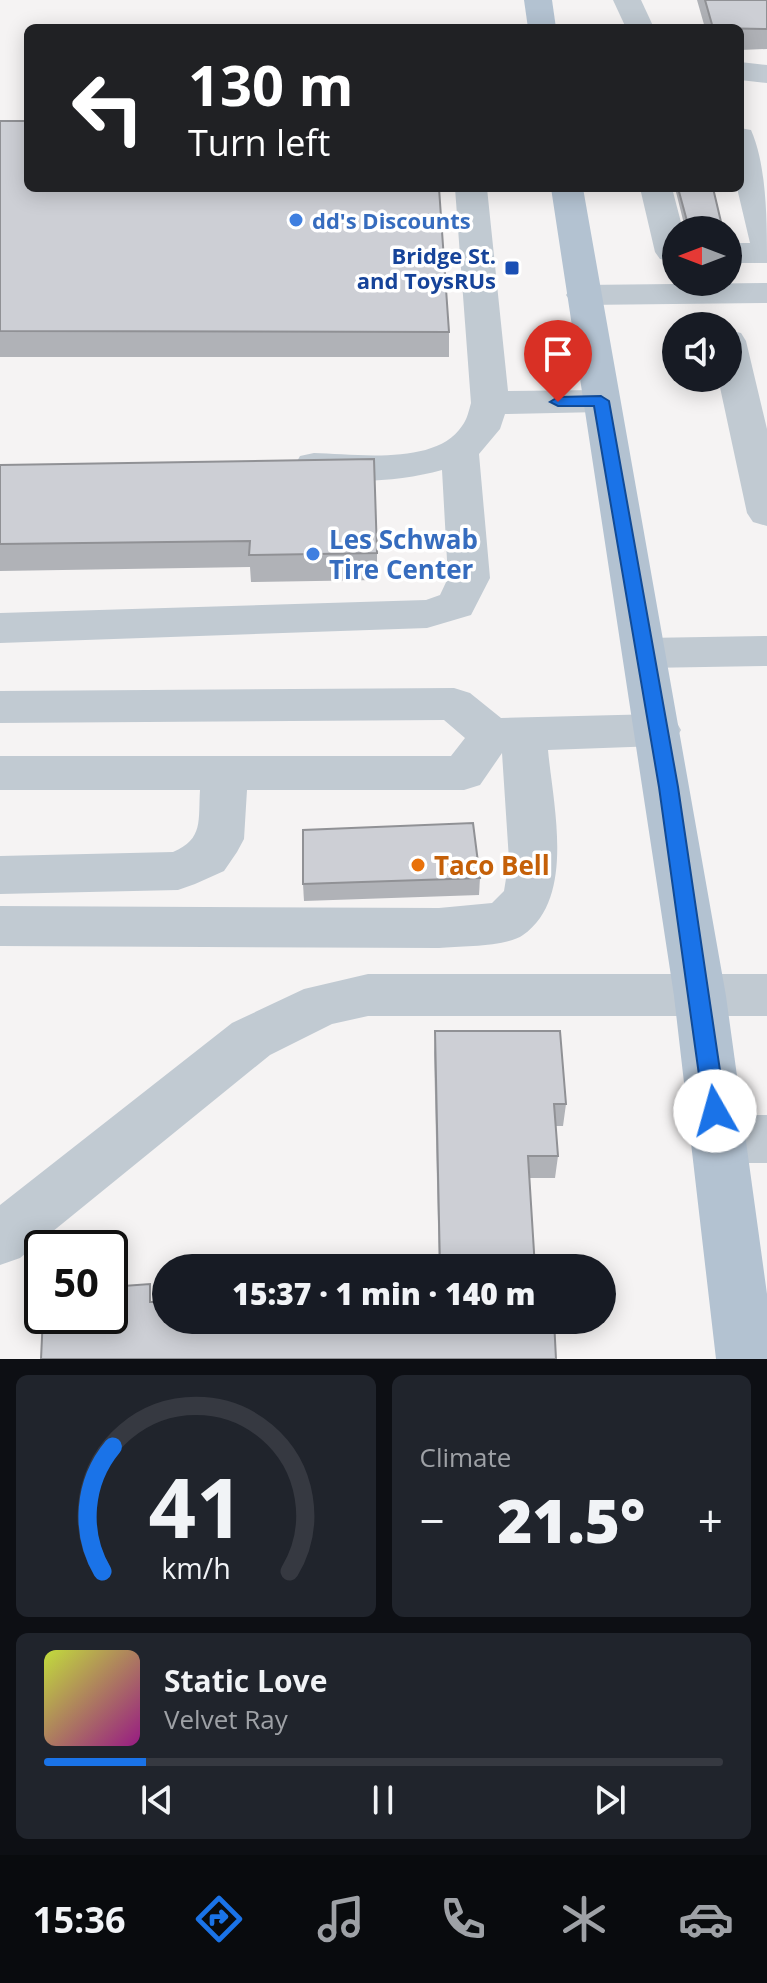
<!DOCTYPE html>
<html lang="en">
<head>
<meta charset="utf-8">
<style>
	:root { --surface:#171b24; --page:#20242c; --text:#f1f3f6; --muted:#9ea1a6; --line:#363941; --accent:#1a73e8 }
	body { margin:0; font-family:"Open Sans",sans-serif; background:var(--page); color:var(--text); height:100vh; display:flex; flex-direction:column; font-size:30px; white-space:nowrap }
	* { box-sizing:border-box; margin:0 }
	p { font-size:26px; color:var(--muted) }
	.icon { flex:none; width:44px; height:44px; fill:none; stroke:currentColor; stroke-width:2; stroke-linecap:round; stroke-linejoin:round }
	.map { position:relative; height:1359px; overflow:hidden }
	.drawer { display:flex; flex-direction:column; gap:16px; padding:16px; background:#0d0f14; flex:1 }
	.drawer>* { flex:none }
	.top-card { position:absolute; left:24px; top:24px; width:720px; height:168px; border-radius:12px; box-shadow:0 4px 20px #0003; background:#202124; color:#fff; overflow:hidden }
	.needle { width:52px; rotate:270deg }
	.fabs { position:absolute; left:662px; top:216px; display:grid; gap:16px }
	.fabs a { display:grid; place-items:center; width:80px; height:80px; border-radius:50%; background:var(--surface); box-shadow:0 4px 20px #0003; font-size:40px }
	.speed { position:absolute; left:24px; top:1230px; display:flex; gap:16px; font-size:40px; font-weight:700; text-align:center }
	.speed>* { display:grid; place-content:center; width:104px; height:104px; border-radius:50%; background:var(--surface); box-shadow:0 4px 20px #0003; line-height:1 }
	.speed .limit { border:4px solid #111; border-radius:12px; background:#fff; color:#111 }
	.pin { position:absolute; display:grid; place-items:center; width:68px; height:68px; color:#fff; margin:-82px -34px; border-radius:50% 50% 50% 0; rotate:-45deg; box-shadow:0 0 8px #0007 }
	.pin .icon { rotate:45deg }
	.me { position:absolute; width:88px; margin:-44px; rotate:353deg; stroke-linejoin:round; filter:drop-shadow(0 0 6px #0008) }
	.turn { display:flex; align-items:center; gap:28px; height:168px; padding:0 32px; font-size:36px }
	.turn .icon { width:104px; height:104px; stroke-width:2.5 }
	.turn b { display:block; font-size:56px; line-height:68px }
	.big { font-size:60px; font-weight:800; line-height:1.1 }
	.drawer .card { flex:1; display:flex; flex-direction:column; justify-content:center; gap:12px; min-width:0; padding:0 28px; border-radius:12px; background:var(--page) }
	.drawer .dial { align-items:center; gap:0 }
	.dial svg { height:208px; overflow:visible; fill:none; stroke:var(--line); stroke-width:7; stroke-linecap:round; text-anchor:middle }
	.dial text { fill:var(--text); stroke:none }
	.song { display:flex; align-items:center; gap:24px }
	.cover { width:96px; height:96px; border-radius:12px; background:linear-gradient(135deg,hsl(70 70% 55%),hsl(310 70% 35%)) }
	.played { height:8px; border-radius:4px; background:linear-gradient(90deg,var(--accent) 15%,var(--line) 15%) }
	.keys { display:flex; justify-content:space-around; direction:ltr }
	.heat { display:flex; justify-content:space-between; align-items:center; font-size:44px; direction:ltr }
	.drawer .tiles { flex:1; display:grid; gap:16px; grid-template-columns:1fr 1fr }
	.card:last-child { grid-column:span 2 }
	.trip { position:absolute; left:152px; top:1254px; width:464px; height:80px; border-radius:40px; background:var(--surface); box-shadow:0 4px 20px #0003; font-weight:800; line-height:80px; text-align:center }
	.tab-bar { display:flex; height:128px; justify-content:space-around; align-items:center; background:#090b0e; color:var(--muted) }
	.tab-bar .icon { width:56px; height:56px }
	.tab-bar .selected { color:var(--accent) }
	.tab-bar b { font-size:36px; color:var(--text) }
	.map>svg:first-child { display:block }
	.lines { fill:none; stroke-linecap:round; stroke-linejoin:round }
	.minor { fill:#c1cad2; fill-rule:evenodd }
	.major { fill:#b3c2d1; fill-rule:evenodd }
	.wall { fill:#b0b2b7 }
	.building { fill:#cdcfd5; stroke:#909195; stroke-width:2 }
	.route { fill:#1a73e8; stroke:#114b97; stroke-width:2 }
	.shop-dot { fill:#3f7fe0; stroke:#fff; stroke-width:3 }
	.transit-dot { fill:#1a4fb4; stroke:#fff; stroke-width:3 }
	.food-dot { fill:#e8710a; stroke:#fff; stroke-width:3 }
	.labels { text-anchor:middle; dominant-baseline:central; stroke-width:7; stroke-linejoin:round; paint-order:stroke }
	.far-shop-label { font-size:22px; font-weight:bold; fill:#366cbe; stroke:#fff; text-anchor:start }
	.far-transit-label { font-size:22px; font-weight:bold; fill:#164399; stroke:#fff; text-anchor:end }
	.shop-label { font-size:26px; font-weight:bold; fill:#366cbe; stroke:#fff; text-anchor:start }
	.food-label { font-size:26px; font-weight:bold; fill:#c56008; stroke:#fff; text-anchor:start }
</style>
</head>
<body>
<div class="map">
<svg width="767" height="1359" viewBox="0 0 767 1359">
	<rect width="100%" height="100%" fill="#f5f3f3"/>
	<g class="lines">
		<!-- minor -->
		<g class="minor">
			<polygon points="613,0 641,0 654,28 626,28"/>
			<polygon points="740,62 767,65 767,83 740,80"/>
			<path d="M740,128l11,2c16,36 16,92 16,133h-39v-20h22l-13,-55h3z"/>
			<path d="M455,188h32l21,203 93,-1 13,3 6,8 -6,8 -13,3 -96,2 -5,15 -21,25 11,124 -19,37 -44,13 -427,15v-30l426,-13 14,-5 8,-17 -6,-108c-43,12 -98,15 -142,4l-5,-9 5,-9 14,-3c41,1 122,13 148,-27 5,-6 7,-16 9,-23z"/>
			<polygon points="640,188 672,188 683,230 676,230 676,262 660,259 655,252"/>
			<polygon points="767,283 767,303 583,305 571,302 566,295 571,288 583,285"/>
			<polygon points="728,330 741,333 746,341 767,429 767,526 753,522 747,513 718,378 728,378"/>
			<polygon points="767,636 767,666 645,668 630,664 623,653 630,642 645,638"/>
			<path d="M454,688l16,5 31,25 157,-4 16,4 7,12 -7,12 -16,4 -110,4c5,55 28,148 -25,185 -17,12 -62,11 -84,13l-439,-2v-40l439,2 53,-5 12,-12 5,-31 -7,-107 -22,32 -16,5h-217l-3,49 -7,13 -13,19 -29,13 -17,6 -178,4v-38l173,-4c31,-13 25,-32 27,-62h-200v-34h451l14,-18 -21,-18 -444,3v-32z"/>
			<polygon points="368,974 767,974 767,1016 368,1016 332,1024 270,1055 20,1258 0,1265 0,1205 232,1023 304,989"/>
			<polygon points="718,1115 767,1115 767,1163 718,1163 699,1156 691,1139 699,1122"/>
		</g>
		<!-- major -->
		<g class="major">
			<polygon points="524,0 552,0 556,28 528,28"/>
			<polygon points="551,188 583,188 726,996 767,1294 767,1359 716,1359 674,996"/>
		</g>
	</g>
	<!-- wall -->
	<g class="wall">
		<polygon points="697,0 767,0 767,49 740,50 740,28 705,28"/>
		<polygon points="0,121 449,332 449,357 0,357"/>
		<polygon points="675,188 713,188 722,226 721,230 682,230 684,224"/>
		<polygon points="0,465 377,553 377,580 251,582 250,567 0,571"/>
		<polygon points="480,878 479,895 304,901 303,884"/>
		<polygon points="435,1031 566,1104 563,1126 556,1126 558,1156 555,1178 529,1178 535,1268 439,1268 434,1053"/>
	</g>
	<!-- building -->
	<g class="building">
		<polygon points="705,0 767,0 767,29 713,28"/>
		<polygon points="0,121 28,121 28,188 439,188 449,332 0,331"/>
		<polygon points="678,188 713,188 722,226 683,226 687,221"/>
		<polygon points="374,459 377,553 249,555 250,541 0,544 0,465"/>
		<polygon points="473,823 480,878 303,884 303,830"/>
		<polygon points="435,1031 560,1031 566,1104 554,1104 558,1156 528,1156 535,1268 440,1268"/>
		<polygon points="150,1284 150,1302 166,1302 166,1320 554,1320 556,1359 41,1359 43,1316 110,1316 110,1287"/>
	</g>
	<!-- route -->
	<polygon class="route" points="601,396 609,401 678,787 726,1111 723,1118 715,1121 707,1118 704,1111 659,787 594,406 558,406 550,402 558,397"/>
	<!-- markers -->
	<g class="shop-dot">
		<circle cx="296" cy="220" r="8"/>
		<circle cx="313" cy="554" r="8"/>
	</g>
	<rect class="transit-dot" x="504" y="260" width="16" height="16" rx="4"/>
	<circle class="food-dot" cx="418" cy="865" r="8"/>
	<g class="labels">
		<!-- far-shop labels -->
		<g class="far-shop-label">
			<text x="312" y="220">dd's Discounts</text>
		</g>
		<!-- far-transit labels -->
		<g class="far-transit-label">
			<text x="496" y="255">Bridge St.<tspan x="496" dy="25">and ToysRUs</tspan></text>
		</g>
		<!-- shop labels -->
		<g class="shop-label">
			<text x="329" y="539">Les Schwab<tspan x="329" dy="30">Tire Center</tspan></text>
		</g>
		<!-- food labels -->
		<g class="food-label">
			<text x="434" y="865">Taco Bell</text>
		</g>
	</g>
</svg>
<div class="fabs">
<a><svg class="needle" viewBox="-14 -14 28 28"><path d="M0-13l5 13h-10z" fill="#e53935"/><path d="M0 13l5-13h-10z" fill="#9ea1a6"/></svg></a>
<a><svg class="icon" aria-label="sound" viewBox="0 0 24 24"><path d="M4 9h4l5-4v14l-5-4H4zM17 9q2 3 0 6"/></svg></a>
</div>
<div class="speed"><div class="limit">50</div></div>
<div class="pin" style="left:558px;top:402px;background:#d93025"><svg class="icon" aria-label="arrive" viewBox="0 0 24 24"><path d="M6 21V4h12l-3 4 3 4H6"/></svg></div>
<svg class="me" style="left:715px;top:1111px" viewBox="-20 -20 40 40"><circle r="19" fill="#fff"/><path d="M0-13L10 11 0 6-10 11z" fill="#1a73e8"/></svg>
<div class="trip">15:37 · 1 min · 140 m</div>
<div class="top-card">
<div class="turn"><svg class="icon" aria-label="left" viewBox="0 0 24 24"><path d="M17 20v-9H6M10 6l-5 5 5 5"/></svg><div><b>130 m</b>Turn left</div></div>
</div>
</div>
<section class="drawer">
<div class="tiles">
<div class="card dial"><svg viewBox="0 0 100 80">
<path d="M14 69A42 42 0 1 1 86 69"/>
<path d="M14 69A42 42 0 0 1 18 21" stroke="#1a73e8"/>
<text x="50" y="56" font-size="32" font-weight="700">41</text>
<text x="50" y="72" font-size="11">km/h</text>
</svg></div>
<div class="card"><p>Climate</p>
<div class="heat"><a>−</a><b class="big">21.5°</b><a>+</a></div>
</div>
<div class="card">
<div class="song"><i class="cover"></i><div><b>Static Love</b><p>Velvet Ray</p></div></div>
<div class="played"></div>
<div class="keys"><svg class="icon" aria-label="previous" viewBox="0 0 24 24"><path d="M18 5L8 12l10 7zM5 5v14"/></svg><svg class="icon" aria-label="pause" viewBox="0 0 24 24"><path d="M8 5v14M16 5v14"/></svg><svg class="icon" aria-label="next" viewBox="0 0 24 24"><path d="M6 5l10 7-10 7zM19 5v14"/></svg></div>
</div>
</div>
</section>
<nav class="tab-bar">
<b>15:36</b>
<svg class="icon selected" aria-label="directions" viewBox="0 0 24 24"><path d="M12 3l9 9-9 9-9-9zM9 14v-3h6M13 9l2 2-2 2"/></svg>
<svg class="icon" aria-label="music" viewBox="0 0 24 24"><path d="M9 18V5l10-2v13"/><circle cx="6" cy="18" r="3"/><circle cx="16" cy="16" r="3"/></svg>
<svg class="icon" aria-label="phone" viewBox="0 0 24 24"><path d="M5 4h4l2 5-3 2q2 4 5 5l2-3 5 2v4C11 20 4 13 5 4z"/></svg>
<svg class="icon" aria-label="climate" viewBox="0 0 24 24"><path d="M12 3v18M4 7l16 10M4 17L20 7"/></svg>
<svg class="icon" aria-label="car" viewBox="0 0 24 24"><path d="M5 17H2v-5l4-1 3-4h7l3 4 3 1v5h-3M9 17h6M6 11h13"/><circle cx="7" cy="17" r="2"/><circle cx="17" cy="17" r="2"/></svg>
</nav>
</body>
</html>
